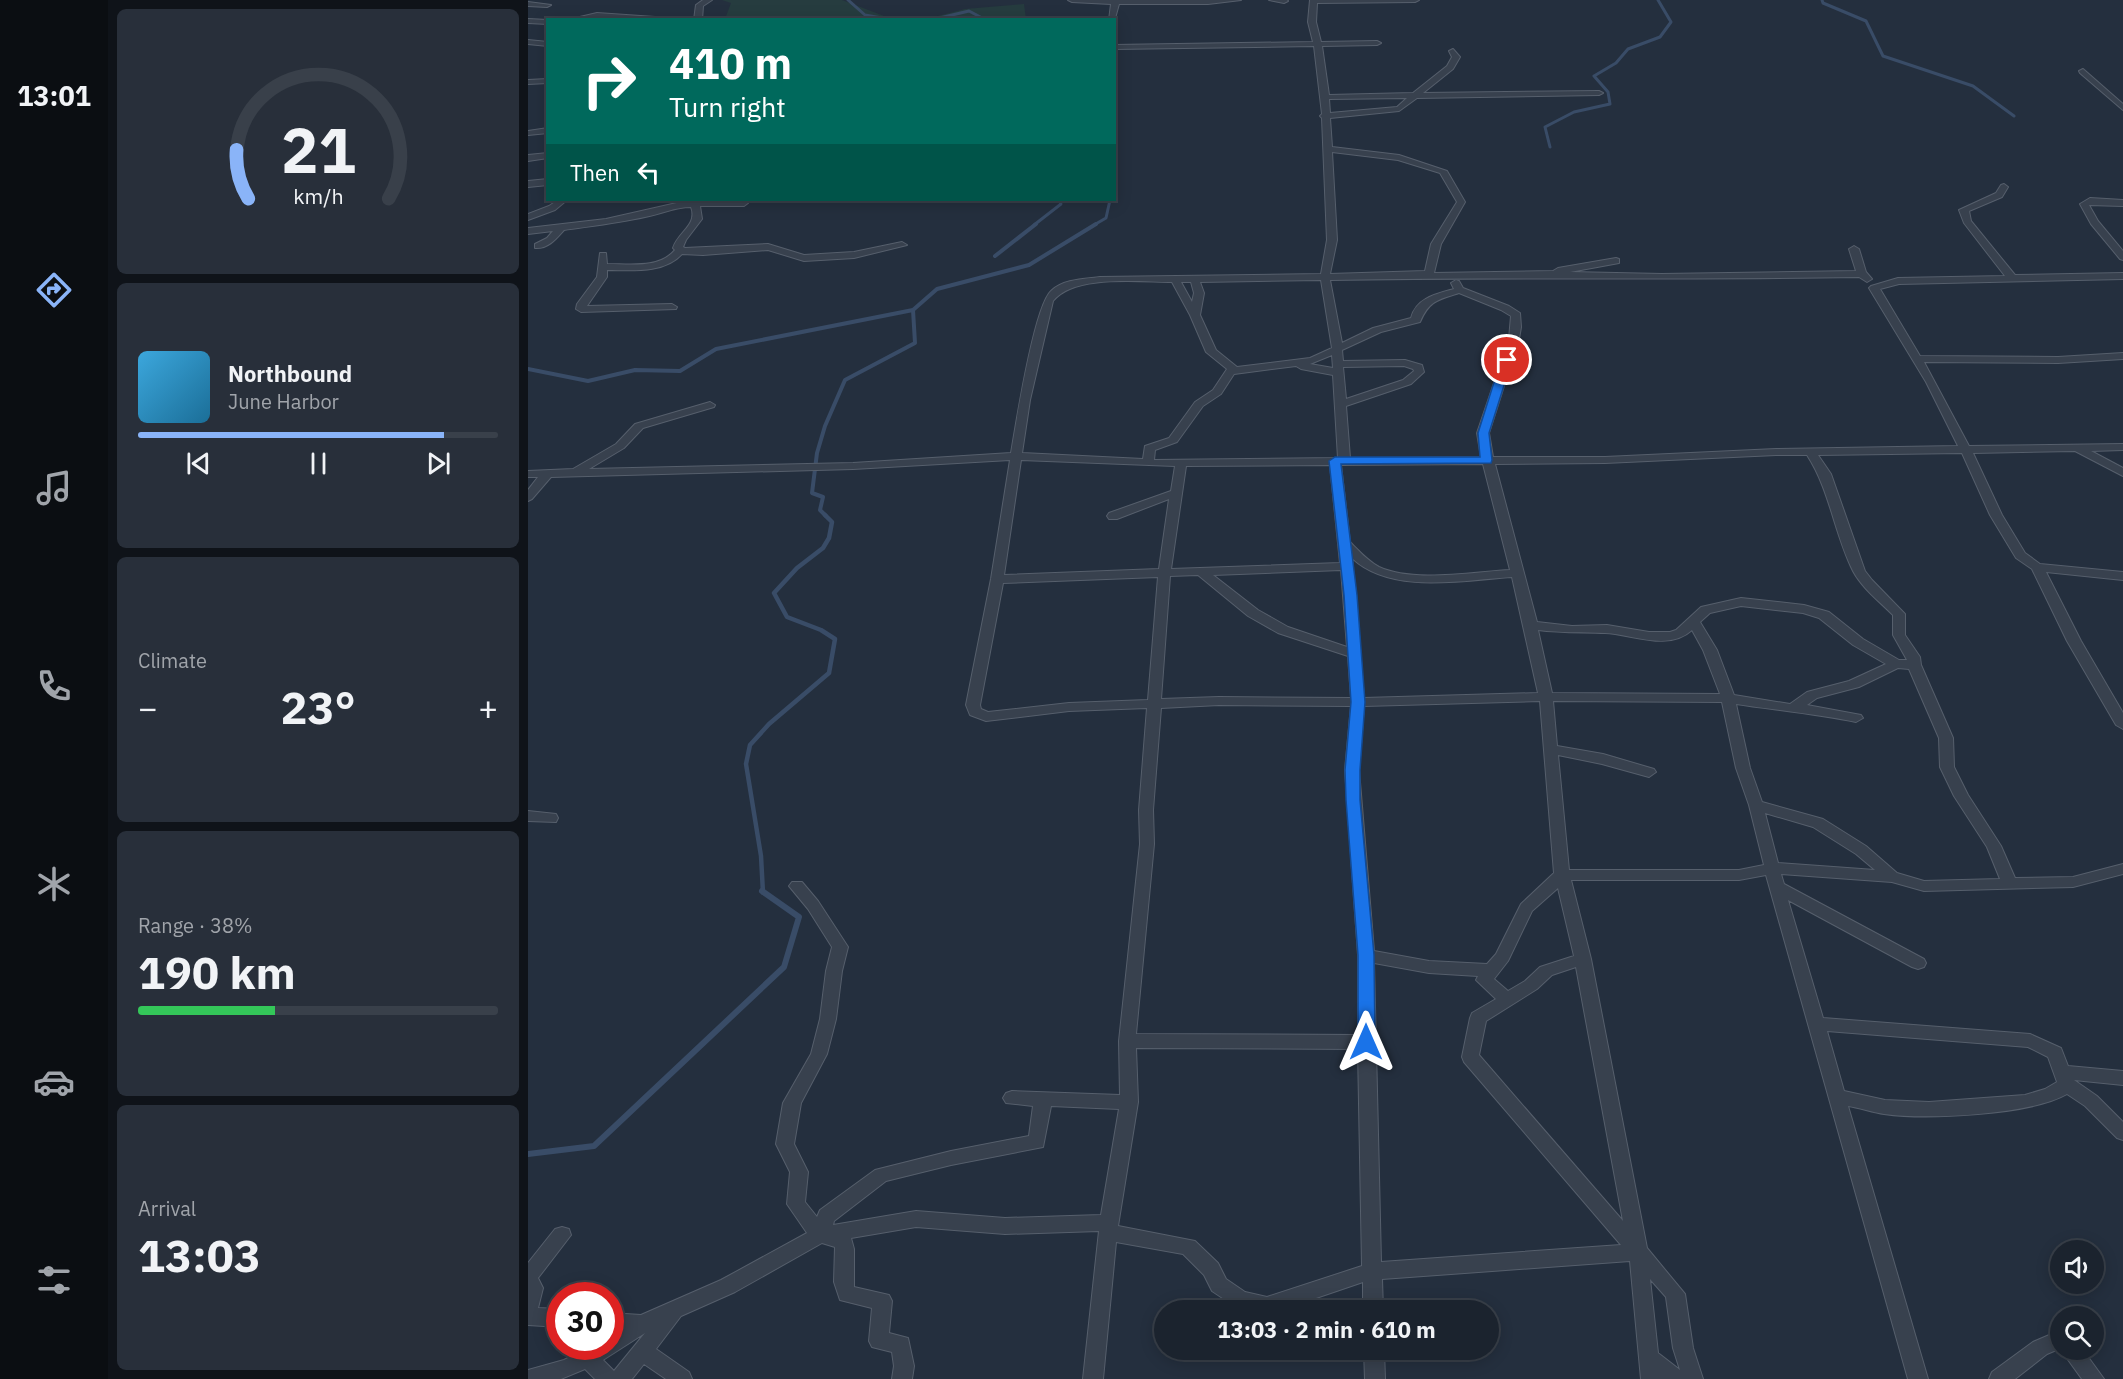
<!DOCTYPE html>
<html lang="en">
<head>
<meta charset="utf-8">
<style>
	:root { --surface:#1b232e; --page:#282f3a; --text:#f1f3f6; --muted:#a0a4aa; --line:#39404a; --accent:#8ab4f8 }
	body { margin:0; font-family:"IBM Plex Sans",sans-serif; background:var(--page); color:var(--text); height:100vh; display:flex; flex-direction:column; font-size:22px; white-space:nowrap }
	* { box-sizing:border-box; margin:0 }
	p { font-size:20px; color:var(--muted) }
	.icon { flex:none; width:33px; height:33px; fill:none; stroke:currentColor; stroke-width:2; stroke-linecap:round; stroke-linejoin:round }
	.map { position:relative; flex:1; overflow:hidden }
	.drawer { display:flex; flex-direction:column; gap:9px; padding:9px; background:#0f1319; width:420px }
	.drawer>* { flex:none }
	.hud { position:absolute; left:18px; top:18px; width:570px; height:183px; border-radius:0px; box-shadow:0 3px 15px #0003,0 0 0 2px var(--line); background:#00695c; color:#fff; overflow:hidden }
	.fabs { position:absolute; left:1522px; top:1240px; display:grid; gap:12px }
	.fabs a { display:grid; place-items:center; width:54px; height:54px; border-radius:50%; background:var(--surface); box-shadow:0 3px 15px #0003,0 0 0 2px var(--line); font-size:30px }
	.speed { position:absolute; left:18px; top:1282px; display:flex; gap:12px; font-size:30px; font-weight:700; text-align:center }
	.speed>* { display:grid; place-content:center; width:78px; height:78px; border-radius:50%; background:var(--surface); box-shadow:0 3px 15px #0003,0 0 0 2px var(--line); line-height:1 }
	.speed .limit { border:9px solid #d22; background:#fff; color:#111 }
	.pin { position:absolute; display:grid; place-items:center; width:51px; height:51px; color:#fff; margin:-26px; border:3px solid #fff; border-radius:50%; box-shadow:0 2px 6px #0007 }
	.me { position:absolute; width:66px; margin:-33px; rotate:0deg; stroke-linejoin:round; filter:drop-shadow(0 0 4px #0008) }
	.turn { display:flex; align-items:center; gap:21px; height:126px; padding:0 24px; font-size:27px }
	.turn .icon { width:78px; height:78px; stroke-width:2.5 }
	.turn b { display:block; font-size:42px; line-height:51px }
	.then { display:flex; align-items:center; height:57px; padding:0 24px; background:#0003; gap:12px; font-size:22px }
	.big { font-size:45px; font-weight:800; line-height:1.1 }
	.drawer .widget { flex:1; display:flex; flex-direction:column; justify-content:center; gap:9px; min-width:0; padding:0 21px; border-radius:9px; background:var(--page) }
	.drawer .dial { align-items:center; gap:0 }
	.dial svg { height:156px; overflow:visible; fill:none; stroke:var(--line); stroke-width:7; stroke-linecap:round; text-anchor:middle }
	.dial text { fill:var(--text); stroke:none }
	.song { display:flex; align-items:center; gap:18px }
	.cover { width:72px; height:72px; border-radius:9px; background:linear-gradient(135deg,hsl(200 70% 55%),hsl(200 70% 35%)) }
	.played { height:6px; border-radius:3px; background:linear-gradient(90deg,var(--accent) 85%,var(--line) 85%) }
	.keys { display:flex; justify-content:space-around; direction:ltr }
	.heat { display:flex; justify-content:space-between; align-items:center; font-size:33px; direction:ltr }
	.charge { height:9px; border-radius:4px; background:linear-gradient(90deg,#34c759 38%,var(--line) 0) }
	.trip { position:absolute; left:626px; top:1300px; width:345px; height:60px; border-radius:30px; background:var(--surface); box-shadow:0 3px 15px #0003,0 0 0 2px var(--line); font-weight:800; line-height:60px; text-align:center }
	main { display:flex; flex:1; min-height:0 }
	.tabs { display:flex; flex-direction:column; width:108px; justify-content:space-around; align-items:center; background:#0b0e12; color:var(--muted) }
	.tabs .icon { width:42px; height:42px }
	.tabs .selected { color:var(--accent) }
	.tabs b { font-size:27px; color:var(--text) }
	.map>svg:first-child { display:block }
	.green { fill:#263c3f }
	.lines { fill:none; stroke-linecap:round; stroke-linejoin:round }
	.stream-far3 { stroke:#394c67; stroke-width:3 }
	.stream-far2 { stroke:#394c67; stroke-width:4 }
	.stream-far1 { stroke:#394c67; stroke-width:4.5 }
	.stream { stroke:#394c67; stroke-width:6 }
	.street-casing { stroke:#565f6c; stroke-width:2 }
	.street { fill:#38414e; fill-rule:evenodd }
	.route { fill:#1a73e8; stroke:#114b97; stroke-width:1.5 }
</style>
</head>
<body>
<main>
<nav class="tabs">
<b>13:01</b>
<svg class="icon selected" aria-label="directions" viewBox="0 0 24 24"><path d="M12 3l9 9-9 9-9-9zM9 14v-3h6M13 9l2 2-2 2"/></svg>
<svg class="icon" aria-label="music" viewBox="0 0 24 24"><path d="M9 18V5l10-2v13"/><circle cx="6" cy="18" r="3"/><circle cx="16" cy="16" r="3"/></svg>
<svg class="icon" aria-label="phone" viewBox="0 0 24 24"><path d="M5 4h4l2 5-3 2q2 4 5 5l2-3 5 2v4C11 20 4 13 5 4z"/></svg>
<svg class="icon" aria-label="climate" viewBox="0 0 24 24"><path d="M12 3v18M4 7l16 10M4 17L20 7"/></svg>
<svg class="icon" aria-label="car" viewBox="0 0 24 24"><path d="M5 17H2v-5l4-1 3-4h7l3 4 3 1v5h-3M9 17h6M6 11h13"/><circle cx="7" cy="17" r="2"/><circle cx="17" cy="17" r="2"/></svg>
<svg class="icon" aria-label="filters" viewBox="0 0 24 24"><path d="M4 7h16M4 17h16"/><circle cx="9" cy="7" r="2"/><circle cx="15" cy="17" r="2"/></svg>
</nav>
<section class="drawer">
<div class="widget dial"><svg viewBox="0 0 100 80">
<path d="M14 69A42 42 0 1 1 86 69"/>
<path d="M14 69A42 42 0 0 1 8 44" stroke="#8ab4f8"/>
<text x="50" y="56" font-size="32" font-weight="700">21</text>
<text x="50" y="72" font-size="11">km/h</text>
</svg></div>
<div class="widget">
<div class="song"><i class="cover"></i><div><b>Northbound</b><p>June Harbor</p></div></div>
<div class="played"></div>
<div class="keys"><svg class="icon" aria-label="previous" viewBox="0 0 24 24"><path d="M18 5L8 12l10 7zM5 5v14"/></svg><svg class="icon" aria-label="pause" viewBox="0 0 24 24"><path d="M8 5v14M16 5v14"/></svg><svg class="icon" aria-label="next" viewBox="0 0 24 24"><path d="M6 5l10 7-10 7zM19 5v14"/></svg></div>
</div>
<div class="widget"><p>Climate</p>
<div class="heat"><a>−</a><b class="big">23°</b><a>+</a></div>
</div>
<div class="widget"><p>Range · 38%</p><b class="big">190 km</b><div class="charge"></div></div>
<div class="widget"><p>Arrival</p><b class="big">13:03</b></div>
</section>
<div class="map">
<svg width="1595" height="1379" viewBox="0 0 1595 1379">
	<rect width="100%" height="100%" fill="#242f3e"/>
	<!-- green -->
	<g class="green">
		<polygon points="194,0 314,0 364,19 197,19 203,3"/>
		<polygon points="496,4 498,19 398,19 437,9"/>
	</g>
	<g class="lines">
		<!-- stream-far3 -->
		<g class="stream-far3">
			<polyline points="320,0 337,15 365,20"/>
			<polyline points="1294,0 1295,3 1338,21 1355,56 1445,86 1486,116"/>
			<polyline points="403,20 441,11 458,20"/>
			<polyline points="1022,147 1017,127 1046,112 1082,104 1080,92 1066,76 1088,63 1100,49 1132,37 1143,22 1130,0"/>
			<polyline points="506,225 533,204 531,200"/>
			<polyline points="566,225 578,218 582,200"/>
		</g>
		<!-- stream-far2 -->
		<g class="stream-far2">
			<polyline points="467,256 508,224"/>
			<polyline points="0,369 60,381 107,370 152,371 188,349 385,310 409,289 501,265 568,224"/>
			<polyline points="298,516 292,510 295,497 284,493 289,453 297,426 317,380 387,343 385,310"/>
		</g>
		<!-- stream-far1 -->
		<polyline class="stream-far1" points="235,893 233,856 218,764 222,745 241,724 301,673 307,639 293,630 259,617 246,593 269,568 295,548 301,538 304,522 297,515"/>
		<!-- stream -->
		<polyline class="stream" points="0,1154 66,1146 256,967 271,917 234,891"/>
		<defs>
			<g id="street">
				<polygon points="175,0 184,0 175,6 174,20 166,20 168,5"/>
				<polygon points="540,0 713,0 680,4 591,4 586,22 586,20 581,20 583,4 544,2"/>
				<polygon points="741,0 759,0 760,1 756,3"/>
				<path d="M782,0h109l-4,2 -98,1 -1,19 5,20 56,-1 4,2 -4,2 -55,1 7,49 84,-2 34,-27 5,-9 -3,-6 4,-2 7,8 -7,12 -30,24 176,-2 4,2 -4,2 -182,3 -18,13 -69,7 2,29 67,8 48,16 18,31 -24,42 -7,29 119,-2 5,-3 58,-10 3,1v4l-49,9 92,2 194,-3 -7,-22 5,-3 5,3 7,23 6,7 -5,3 -8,-5c-176,3 -352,0 -529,3l12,63 31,-15 38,-10c5,-20 25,-24 43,-29l-3,-6 5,-3 3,1 4,7 46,18 11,7 1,14 -2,12 -30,94 4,24h112l171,-8 182,-3 -32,-64 -57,-94 2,-2 27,-8 107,-2 -41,-53 -5,-13 37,-17 5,-8 3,-1 4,3 -6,10 -33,14 2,10 44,54 108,-2v6l-224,5 -19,5 40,67 138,1 65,-4v6l-65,4 -134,-1 45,84 154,-2v6l-32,1 32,17v8l-48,-25 -102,2 29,62 23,38 15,11 83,8v8l-77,-8 35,69 42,72v16l-7,-4 -49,-84 -35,-72 -16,-11 -26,-43 -28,-62 -144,2 13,19 34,97 7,9 33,34v21l15,22 1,8 32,73 1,29 14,28 33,51 14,32 58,-1 50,-13v10l-50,13 -149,4 -32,-9 -111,-8 3,10 140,75 2,4 -2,4 -6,2 -6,-2 -124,-67 35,118 207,16 31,14 7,18 55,5v14l-49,-5 23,16 26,26v18l-6,-2 -32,-32 -18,-12c-36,21 -141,26 -183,20 -12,-2 -24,-6 -36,-8l80,273h-20l-142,-504 -27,5h-168l20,79 56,289 38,46 8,54 10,31h-62l-11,-118 -248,18 1,32h-20v-29l-85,29h-25l-20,-6 -21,-14 -8,-16 -21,-21 -67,-12 -13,137h-20l16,-148 -94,3 -89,-7 -65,11 3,11v38l35,8 3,6 -3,32 19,5 6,28 -2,13h-20l2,-13 -2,-14 -20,-5 -3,-6 3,-33 -32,-8 -6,-18 1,-35 -13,-4 -87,49 -54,24 -25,33 33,23 3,7h-26l-22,-15 -12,15h-37l-10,-10 -24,10h-33v-9l36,-10 26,-13h20v-13l5,-3h-5v-18l31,2 80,-35 86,-47 -20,-29 3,-32 -14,-28 7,-41 28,-49 9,-35 6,-48 6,-24 -24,-38 -19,-23 3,-4h10l16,19 30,46 -6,24 -6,48 -9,35 -26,49 -7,41 14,28 -3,30 12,15 3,-7 55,-40 76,-19 78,-15 4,-30 -27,-3 -3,-5 3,-5 6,-2 108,4 -1,-54 21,-197 -1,-34 8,-102 -78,3 -83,10 -16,-6 -4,-10 25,-126 19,-119 -157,9 -302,8 -19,22 -4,2v-11l10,-13h-10v-6l45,-2 43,-25 19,-20 75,-22 5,3 -1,2 -71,21 -19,20 -35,21 264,-6 158,-10c5,-29 23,-146 40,-162 12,-12 34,-12 49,-14l221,-3 6,-34 -5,-122 -2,-2 2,-2 -8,-68 -200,3v-4l199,-3 -5,-20zM879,98l-10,9 -67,6 -1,-14zM804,152l66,8 42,13 17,29 -26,42 -6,27 -95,3 7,-34zM793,280l11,68 -22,10 -73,9 -21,-17 -16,-35 4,-22 -4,-11zM644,282l18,33 16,37 21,17 -14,21 -18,12 -26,36 -24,8 -2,13 -121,-6 8,-53 23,-99c21,-27 87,-19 119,-19zM653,282h10l3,11 -2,9zM931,293l42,17 10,6 -2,23 -32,94 4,24 -131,1 -4,-52 65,-22 13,-12 -2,-7 -17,-5 -62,1 -1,-11 39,-18 39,-10c9,-21 17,-22 39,-29zM804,355l1,13 -23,-4zM768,366l5,3 32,6 5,83 -184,2 1,-10 22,-8 26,-36 18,-12 13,-20zM876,366l9,3 1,2 -11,9 -57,19 -3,-32zM1248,455h31c23,35 27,78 46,116 9,17 26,30 40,44v20l14,25h-8l-36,-21 -34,-27 -25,-7 -63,-7 -40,9 -25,23 -6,2h-21l-42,-7 -35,1 -35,-4 -42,-158 110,-1zM493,460l154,6 -4,25 -62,22 -2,3 2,3h8l52,-20 -10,70 -155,6zM955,464l27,106c-38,2 -96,13 -131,-3 -11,-6 -20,-16 -29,-25l-9,-77zM802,465l10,98 -169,6 15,-103zM824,558c39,37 112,22 160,19l26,116 -174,5zM813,570l6,77 -59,-20 -30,-17 -45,-35zM670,575l50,41 30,17 70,23 3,42 -132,-1 -58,2 9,-123zM630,577l-10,123 -79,3 -81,9 -7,-3 -1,-4 23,-122zM1213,606l62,7 16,5 34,27 33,19 -37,17 -42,11 -17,12 -56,-9 -17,-45 -17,-28 10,-9zM1010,630c23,3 44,2 67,3 27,1 63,19 87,-3l11,20 17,44 -168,-1zM1370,668l11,1 30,69 1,29 14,29 33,51 13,32 -76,2 -27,-8 -31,-27 -43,-27 -61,-17 -12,-34 -14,-64c40,6 80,10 120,18l7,-4 -2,-3 -54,-10 10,-7 42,-11zM1012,701l14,172 -33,31 -25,50 -9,10 -58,-3 -55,-10 -15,-181 5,-64zM1025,701l169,1 14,66 13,37 15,60 -25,5h-170l-11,-115 44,9 47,13 7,-5 -2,-3 -51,-15 -46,-8zM691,705l132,1 -6,64 13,185v80l-222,-1 18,-190 -1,-34 8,-102zM1237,813l48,14 43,27 19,16 -97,-7zM1030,888l16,68 -34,11 -15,14 -17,10 -14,-12 14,-18 24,-50zM846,963l55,10 49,3 -2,4 20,19 -24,14 -2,5 -8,39 2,5 157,183 -240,17zM1048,967l47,254 -144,-166 7,-34 51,-32 15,-14zM1299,1031l201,16 20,10 9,25 -12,7 -20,6 -96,7 -44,-2 -41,-9zM608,1048l222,1 4,217 -95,31 -22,-5 -19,-13 -8,-16 -23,-22 -77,-15 20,-124zM523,1106l68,3 -18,106 -96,3 -89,-7 -83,14 1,-4 52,-40 65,-16 92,-18zM1122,1279l16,18 7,51 7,22 -22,-17zM117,1333l-31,38 -11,-11z"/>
				<polygon points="0,2 23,5 19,7 0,6"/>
				<polygon points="69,13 127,17 131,19 69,17 39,20"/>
				<polygon points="0,19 20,20 20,24 0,23"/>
				<polygon points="0,40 20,42 20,46 0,44"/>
				<polygon points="1555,69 1595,104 1595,110 1552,73 1551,71"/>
				<polygon points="20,79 20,83 0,84 0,80"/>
				<polygon points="20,128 20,133 0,135 0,131"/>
				<polygon points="20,153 20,158 0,161 0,155"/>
				<polygon points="20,179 20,185 0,187 0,181"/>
				<polygon points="1562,198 1595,200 1595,206 1561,205 1570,221 1595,251 1595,260 1592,259 1563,224 1552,204"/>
				<polygon points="30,200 39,200 27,210 0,220 0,214 21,206"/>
				<path d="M162,200h54l4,3 -4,3h-44l2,13 -16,21 -3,7 2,1 83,-4 36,11 50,-3 48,-10 5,3 -53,13 -50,3 -36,-11 -65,5 -21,-1c-18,20 -51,16 -75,16v7l-20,29 85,-2 5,3 -1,2 -95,3 -5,-3 1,-5 20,-27 3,-24h6l1,11c23,0 52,5 68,-14l-2,-2c5,-16 25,-23 18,-41 -16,0 -30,7 -46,10 -27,6 -54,9 -81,13 -8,9 -16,19 -29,18v-4l12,-6 6,-7 -25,3v-6l78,-9z"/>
				<polygon points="0,811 28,814 30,818 28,822 0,821"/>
				<polygon points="34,1227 41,1229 43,1235 10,1278 15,1288 10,1308 32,1309 32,1327 0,1325 0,1263 27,1229"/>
				<polygon points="1533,1330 1533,1348 1519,1354 1487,1379 1461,1379 1464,1372 1505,1342"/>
				<polygon points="836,1350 856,1350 857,1379 837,1379"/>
				<polygon points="1533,1350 1555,1350 1576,1379 1554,1379"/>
			</g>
		</defs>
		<!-- street casing -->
		<use href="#street" class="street-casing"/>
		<!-- street -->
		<use href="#street" class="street"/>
	</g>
	<!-- route -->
	<polygon class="route" points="979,357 984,360 961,433 964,460 963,463 813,464 829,595 837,702 832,770 832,800 846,955 847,1042 844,1047 838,1049 832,1047 830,1042 830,955 818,800 817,770 823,702 816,595 801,461 807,457 952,457 950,433 973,360"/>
</svg>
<div class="fabs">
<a><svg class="icon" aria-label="sound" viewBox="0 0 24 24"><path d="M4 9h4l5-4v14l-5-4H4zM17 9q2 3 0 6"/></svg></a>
<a><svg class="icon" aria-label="search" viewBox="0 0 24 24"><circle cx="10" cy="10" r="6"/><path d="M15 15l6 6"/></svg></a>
</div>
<div class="speed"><div class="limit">30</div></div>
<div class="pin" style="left:979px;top:360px;background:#d93025"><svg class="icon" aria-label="arrive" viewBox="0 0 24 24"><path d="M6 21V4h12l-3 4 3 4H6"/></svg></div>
<svg class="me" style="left:838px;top:1042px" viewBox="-20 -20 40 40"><path d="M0-17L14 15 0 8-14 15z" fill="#1a73e8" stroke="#fff" stroke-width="4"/></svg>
<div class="trip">13:03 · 2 min · 610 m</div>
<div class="hud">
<div class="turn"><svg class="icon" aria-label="right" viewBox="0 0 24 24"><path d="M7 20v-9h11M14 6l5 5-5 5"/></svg><div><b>410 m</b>Turn right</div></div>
<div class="then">Then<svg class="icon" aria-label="left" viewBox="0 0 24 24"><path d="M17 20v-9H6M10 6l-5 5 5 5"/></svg></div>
</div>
</div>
</main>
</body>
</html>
